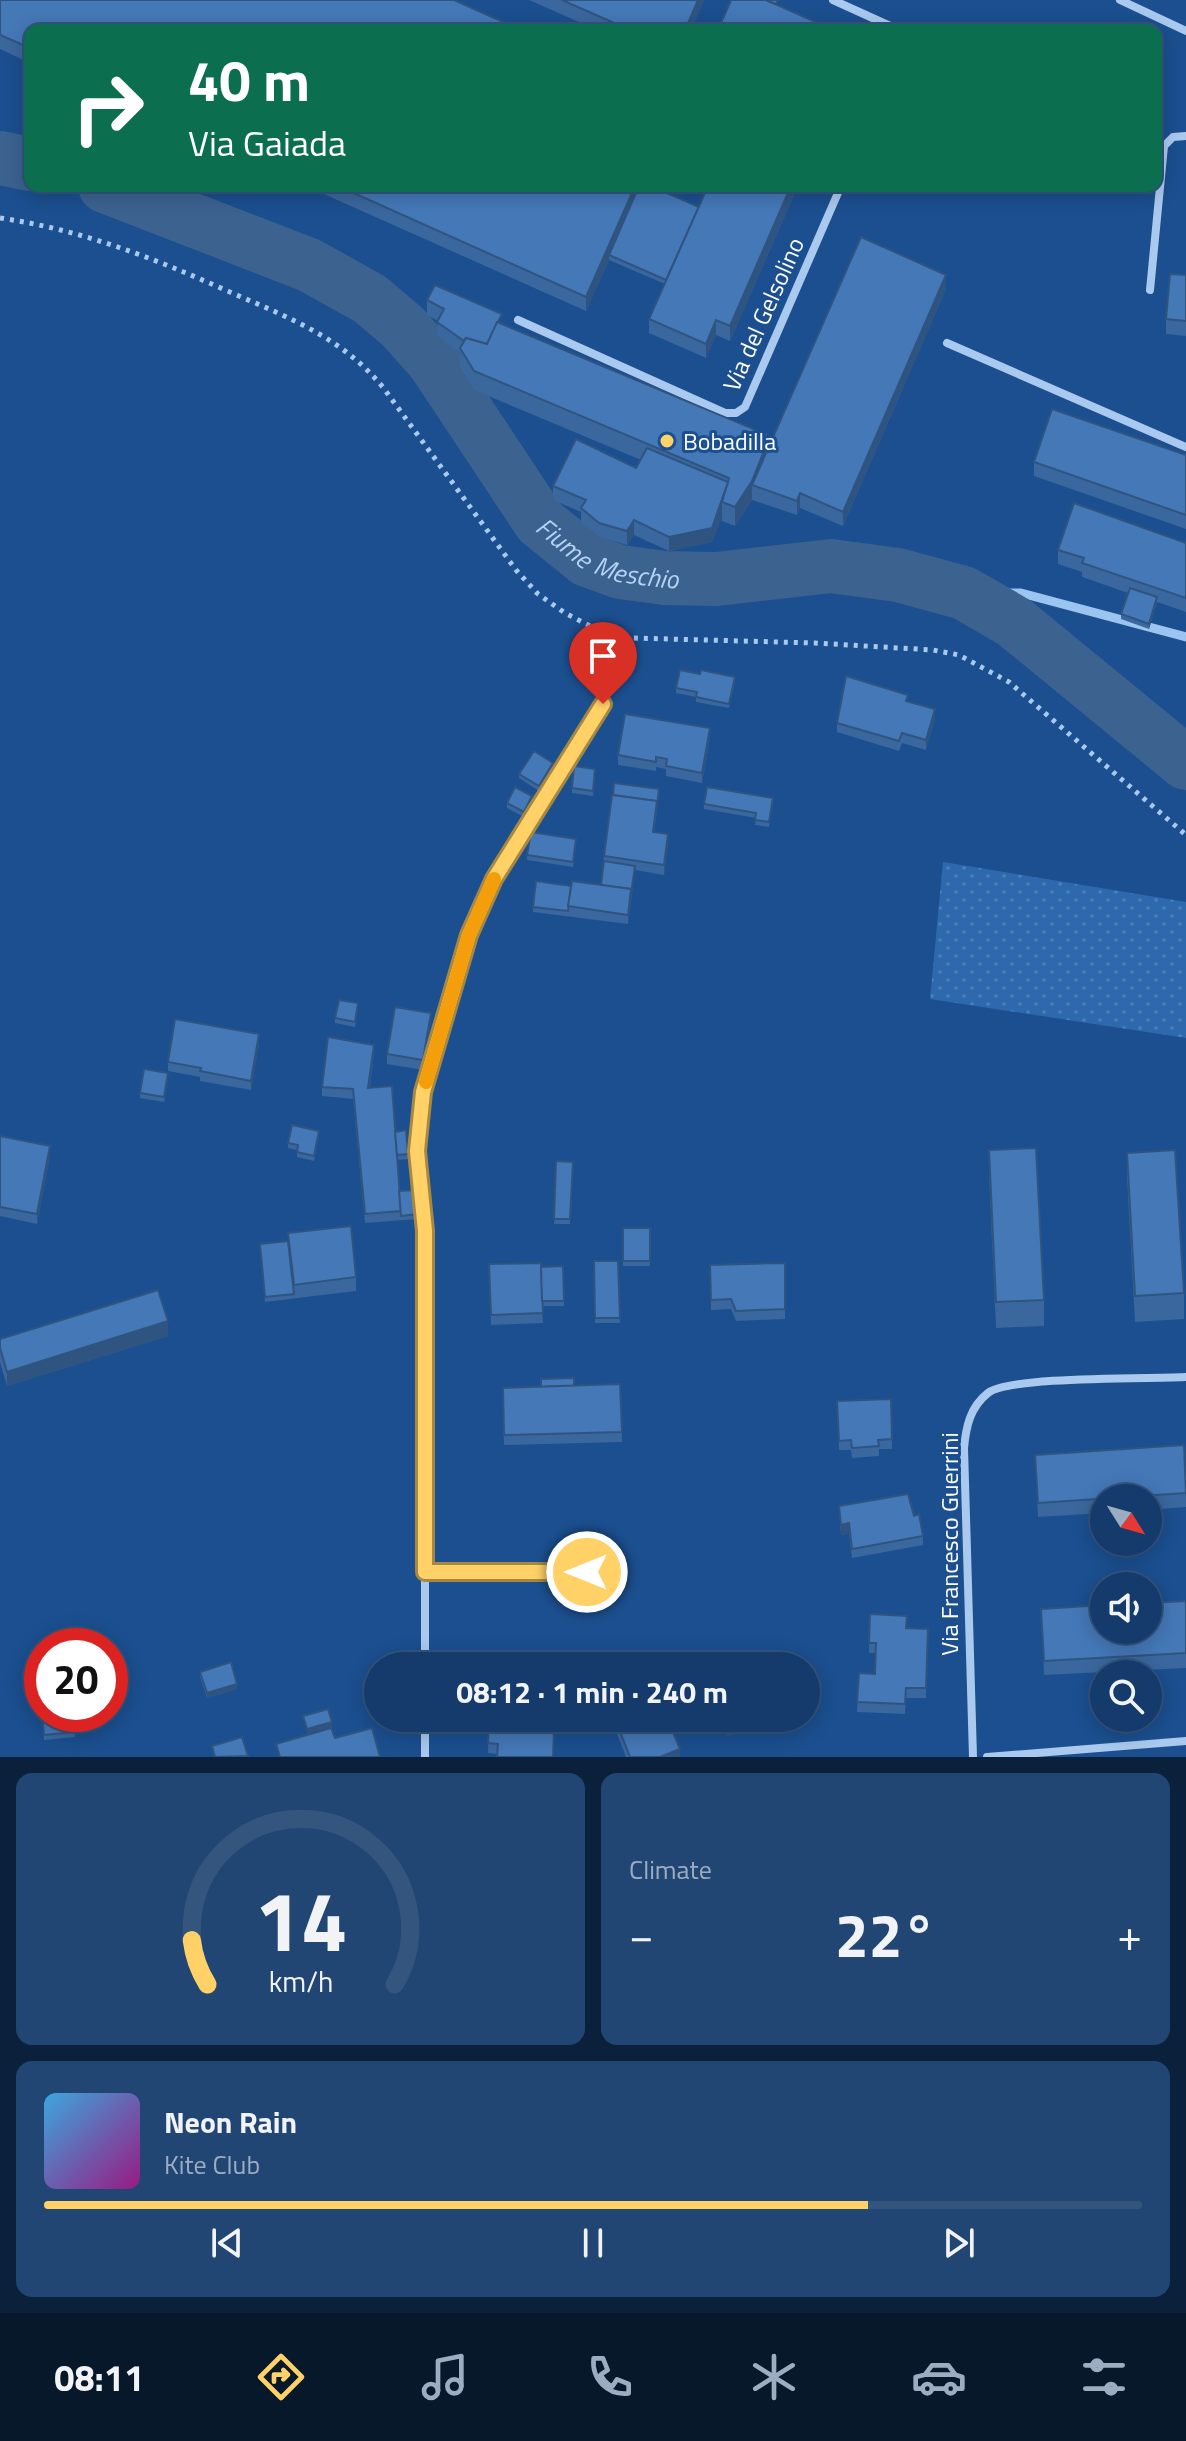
<!DOCTYPE html>
<html lang="en">
<head>
<meta charset="utf-8">
<style>
	:root { --surface:#143b6b; --page:#214673; --text:#f1f3f6; --muted:#9dadc1; --line:#33557e; --accent:#ffd166 }
	body { margin:0; font-family:"Titillium Web",sans-serif; background:var(--page); color:var(--text); height:100vh; display:flex; flex-direction:column; font-size:30px; white-space:nowrap }
	* { box-sizing:border-box; margin:0 }
	p { font-size:26px; color:var(--muted) }
	.icon { flex:none; width:44px; height:44px; fill:none; stroke:currentColor; stroke-width:2; stroke-linecap:round; stroke-linejoin:round }
	.map { position:relative; height:1757px; overflow:hidden }
	.details { display:flex; flex-direction:column; gap:16px; padding:16px; background:#0b203b; flex:1 }
	.details>* { flex:none }
	.guide { position:absolute; left:24px; top:24px; width:1138px; height:168px; border-radius:16px; box-shadow:0 4px 20px #0003,0 0 0 2px var(--line); background:#0b6e4f; color:#fff; overflow:hidden }
	.needle { width:52px; rotate:127deg }
	.buttons { position:absolute; left:1090px; top:1484px; display:grid; gap:16px }
	.buttons a { display:grid; place-items:center; width:72px; height:72px; border-radius:50%; background:var(--surface); box-shadow:0 4px 20px #0003,0 0 0 2px var(--line); font-size:40px }
	.speed { position:absolute; left:24px; top:1628px; display:flex; gap:16px; font-size:40px; font-weight:700; text-align:center }
	.speed>* { display:grid; place-content:center; width:104px; height:104px; border-radius:50%; background:var(--surface); box-shadow:0 4px 20px #0003,0 0 0 2px var(--line); line-height:1 }
	.speed .limit { border:12px solid #d22; background:#fff; color:#111 }
	.pin { position:absolute; display:grid; place-items:center; width:68px; height:68px; color:#fff; margin:-82px -34px; border-radius:50% 50% 50% 0; rotate:-45deg; box-shadow:0 0 8px #0007 }
	.pin .icon { rotate:45deg }
	.me { position:absolute; width:88px; margin:-44px; rotate:270deg; stroke-linejoin:round; filter:drop-shadow(0 0 6px #0008) }
	.turn { display:flex; align-items:center; gap:28px; height:168px; padding:0 32px; font-size:36px }
	.turn .icon { width:104px; height:104px; stroke-width:2.5 }
	.turn b { display:block; font-size:56px; line-height:68px }
	.big { font-size:60px; font-weight:700; line-height:1.1 }
	.details .widget { flex:1; display:flex; flex-direction:column; justify-content:center; gap:12px; min-width:0; padding:0 28px; border-radius:16px; background:var(--page) }
	.details .dial { align-items:center; gap:0 }
	.dial svg { height:208px; overflow:visible; fill:none; stroke:var(--line); stroke-width:7; stroke-linecap:round; text-anchor:middle }
	.dial text { fill:var(--text); stroke:none }
	.song { display:flex; align-items:center; gap:24px }
	.cover { width:96px; height:96px; border-radius:12px; background:linear-gradient(135deg,hsl(200 70% 55%),hsl(310 70% 35%)) }
	.played { height:8px; border-radius:4px; background:linear-gradient(90deg,var(--accent) 75%,var(--line) 75%) }
	.keys { display:flex; justify-content:space-around; direction:ltr }
	.heat { display:flex; justify-content:space-between; align-items:center; font-size:44px; direction:ltr }
	.details .tiles { flex:1; display:grid; gap:16px; grid-template-columns:1fr 1fr }
	.widget:last-child { grid-column:span 2 }
	.trip { position:absolute; left:364px; top:1652px; width:456px; height:80px; border-radius:40px; background:var(--surface); box-shadow:0 4px 20px #0003,0 0 0 2px var(--line); font-weight:700; line-height:80px; text-align:center }
	.tab-bar { display:flex; height:128px; justify-content:space-around; align-items:center; background:#08182b; color:var(--muted) }
	.tab-bar .icon { width:56px; height:56px }
	.tab-bar .current { color:var(--accent) }
	.tab-bar b { font-size:36px; color:var(--text) }
	.map>svg:first-child { display:block }
	.grass { fill:url(#grass-dots) }
	.lines { fill:none; stroke-linecap:round; stroke-linejoin:round }
	.stream { stroke:#9cc4f0; stroke-width:9 }
	.river { stroke:#3c6290; stroke-width:54 }
	.path { stroke:#a9c9ee; stroke-width:5; stroke-dasharray:4 6; stroke-linecap:butt }
	.service { stroke:#a9c9ee; stroke-width:6 }
	.minor { stroke:#a9c9ee; stroke-width:8 }
	.wall { fill:#3a679d }
	.shaded-wall { fill:#305480 }
	.building { fill:#4478b7; stroke:#305480; stroke-width:2 }
	.route-casing { stroke:#a68842; stroke-width:20 }
	.route { stroke:#ffd166; stroke-width:14 }
	.slow { stroke:#f59e0b; stroke-width:14 }
	.poi-dot { fill:#ffd166; stroke:#1b4f8f; stroke-width:3 }
	.labels { text-anchor:middle; dominant-baseline:central; stroke-width:6; stroke-linejoin:round; paint-order:stroke }
	.street-label { font-size:24px; fill:#fff; stroke:#1b4f8f }
	.poi-label { font-size:24px; fill:#fff; stroke:#1b4f8f; text-anchor:start }
	.water-label { font-size:26px; font-style:italic; fill:#b5d3f5; stroke:#1b4f8f }
</style>
</head>
<body>
<div class="map">
<svg width="1186" height="1757" viewBox="0 0 1186 1757">
	<defs>
		<pattern id="grass-dots" width="8" height="8" patternUnits="userSpaceOnUse" patternTransform="scale(2)"><rect width="8" height="8" fill="#2e69ad"/><path d="M2 2h.1M6 6h.1" fill="none" stroke="#4d80b9" stroke-width="1.8" stroke-linecap="round"/></pattern>
	</defs>
	<rect width="100%" height="100%" fill="#1b4f8f"/>
	<!-- grass -->
	<polygon class="grass" points="943,862 1186,902 1186,1038 930,999"/>
	<g class="lines">
		<!-- stream -->
		<polyline class="stream" points="964,593 1021,593 1186,637"/>
		<!-- river -->
		<g class="river">
			<polyline points="0,158 30,164"/>
			<path id="s1" d="M105,186l204,79 61,34 33,28 31,35 106,160 47,38 33,12 45,6 51,1 115,-13 67,9 66,18 50,29 172,141"/>
		</g>
		<!-- path -->
		<path class="path" d="M0,218c83,12 156,41 232,75 58,25 113,46 153,97l131,180 22,24 27,19 31,16 36,9 183,5 118,7 26,5 50,27 177,153"/>
		<!-- service -->
		<polyline class="service" points="425,1572 587,1572"/>
		<!-- minor -->
		<g class="minor">
			<polyline points="833,0 899,30"/>
			<polyline points="1120,0 1186,31"/>
			<polyline points="1150,290 1164,146 1173,137 1186,136"/>
			<polyline points="518,320 725,413 736,413 745,407 841,186"/>
			<polyline points="947,343 1186,447"/>
			<polyline points="425,1666 425,1231 417,1151 423,1092 469,935 494,879 603,704"/>
			<polyline points="425,1757 425,1718"/>
			<path d="M973,1757l-9,-309c2,-21 6,-41 24,-55 21,-17 163,-14 198,-16"/>
			<polyline points="987,1757 1186,1741"/>
		</g>
	</g>
	<!-- wall -->
	<g class="wall">
		<polygon points="0,0 30,30 30,63 0,49"/>
		<polygon points="529,0 704,0 691,30 597,30"/>
		<polygon points="306,186 651,186 699,207 798,186 730,341 716,335 706,358 649,333 649,319 665,284 609,260 586,311"/>
		<polygon points="1186,275 1186,336 1166,334 1166,319"/>
		<polygon points="946,289 843,526 800,508 797,515 752,500 735,526 722,521 722,517 712,542 669,551 634,535 627,545 599,537 581,522 581,512 553,500 553,486 636,468 641,460 474,390 460,367 460,353 437,336 438,321 427,315 427,300 502,323 770,444"/>
		<polygon points="1186,455 1186,529 1034,476 1034,462"/>
		<polygon points="1186,543 1186,612 1157,602 1149,629 1121,619 1121,614 1128,593 1082,577 1082,572 1058,564 1058,550"/>
		<polygon points="735,682 729,708 696,702 696,697 676,693 676,688"/>
		<polygon points="908,701 935,719 926,750 902,743 899,751 837,732 837,723"/>
		<polygon points="710,738 702,783 666,776 666,769 656,767 656,771 618,765 618,755"/>
		<polygon points="553,768 539,791 519,778 519,774"/>
		<polygon points="595,774 593,796 572,793 572,788"/>
		<polygon points="659,794 654,832 668,844 664,875 635,870 628,924 533,912 533,907 601,885 604,856"/>
		<polygon points="532,801 524,817 507,808 507,803"/>
		<polygon points="773,803 769,827 755,825 756,818 704,809 704,804"/>
		<polygon points="576,844 573,867 527,860 527,855"/>
		<polygon points="358,1008 355,1027 335,1023 335,1018"/>
		<polygon points="431,1023 423,1070 387,1064 387,1054"/>
		<polygon points="259,1044 251,1090 200,1081 200,1077 168,1071 168,1062"/>
		<polygon points="374,1054 370,1087 408,1154 408,1159 397,1160 399,1191 418,1214 418,1219 365,1223 353,1099 322,1096 322,1087"/>
		<polygon points="168,1078 164,1102 140,1098 140,1093"/>
		<polygon points="0,1136 50,1156 37,1224 0,1216"/>
		<polygon points="319,1136 314,1161 297,1157 297,1150 288,1148 288,1143"/>
		<polygon points="989,1150 1044,1300 1044,1326 996,1328 989,1176"/>
		<polygon points="1127,1153 1184,1293 1184,1319 1135,1322 1127,1178"/>
		<polygon points="556,1161 573,1162 570,1224 554,1224"/>
		<rect x="623" y="1228" width="27" height="38"/>
		<polygon points="288,1233 356,1277 356,1291 265,1302 260,1249 288,1242"/>
		<polygon points="594,1261 618,1261 620,1323 595,1323"/>
		<polygon points="785,1263 785,1319 736,1321 731,1309 711,1310 710,1265"/>
		<polygon points="489,1264 541,1267 563,1266 564,1306 542,1306 543,1323 491,1325"/>
		<polygon points="168,1336 7,1386 0,1362 0,1339"/>
		<polygon points="620,1384 622,1442 504,1445 503,1388"/>
		<polygon points="891,1399 892,1449 879,1449 879,1456 852,1458 851,1450 839,1450 837,1401"/>
		<polygon points="1035,1455 1186,1467 1186,1507 1148,1510 1148,1498 1104,1498 1104,1513 1038,1517"/>
		<polygon points="839,1506 914,1516 923,1536 923,1545 852,1558 849,1533 841,1535"/>
		<polygon points="1186,1601 1186,1668 1044,1675 1041,1609"/>
		<polygon points="870,1614 907,1628 928,1629 926,1698 906,1698 905,1714 857,1712 859,1673 875,1674 876,1653 869,1653"/>
		<polygon points="200,1672 237,1689 207,1698 200,1677"/>
		<polygon points="42,1714 73,1714 75,1737 44,1740"/>
		<polygon points="489,1718 542,1718 497,1754 488,1753"/>
		<polygon points="722,1718 775,1718 775,1723 727,1736"/>
		<polygon points="616,1721 680,1757 626,1757 616,1731"/>
	</g>
	<!-- shaded-wall -->
	<g class="shaded-wall">
		<polygon points="698,0 704,0 691,30 685,30"/>
		<polygon points="635,186 641,186 609,255 609,260 586,311 586,297"/>
		<polygon points="791,186 798,186 730,341 730,326"/>
		<polygon points="946,275 946,289 843,526 843,512"/>
		<polygon points="716,320 716,335 706,358 706,344"/>
		<polygon points="770,436 770,455 752,485 752,500 735,526 735,507"/>
		<polygon points="800,493 800,508 797,515 797,501"/>
		<polygon points="722,502 722,517 712,542 669,551 669,537"/>
		<polygon points="634,520 634,535 627,545 627,531"/>
		<polygon points="1157,597 1157,602 1149,629 1149,624"/>
		<polygon points="935,709 935,719 926,750 926,740"/>
		<polygon points="710,728 710,738 702,783 702,773"/>
		<polygon points="553,763 553,768 539,791 539,786"/>
		<polygon points="532,796 532,801 524,817 524,812"/>
		<polygon points="668,834 668,844 664,875 664,865"/>
		<polygon points="635,866 635,871 628,924 628,915"/>
		<polygon points="431,1013 431,1023 423,1070 423,1060"/>
		<polygon points="259,1034 259,1044 251,1090 251,1081"/>
		<polygon points="374,1045 374,1054 368,1097 368,1088"/>
		<polygon points="50,1146 50,1156 37,1224 37,1214"/>
		<polygon points="168,1321 168,1336 7,1386 7,1372"/>
		<polygon points="849,1523 849,1533 841,1535 841,1525"/>
		<polygon points="237,1684 237,1689 207,1698 207,1693"/>
		<polygon points="756,1718 775,1718 775,1723 727,1736 727,1726"/>
		<polygon points="332,1722 332,1727 307,1734 307,1729"/>
		<polygon points="680,1749 680,1757 660,1757"/>
	</g>
	<!-- building -->
	<g class="building">
		<polygon points="0,0 454,0 521,30 30,30 30,48 0,35"/>
		<polygon points="562,0 698,0 685,30 630,30"/>
		<polygon points="731,0 766,0 834,30 718,30"/>
		<polygon points="766,0 778,0 776,4"/>
		<polygon points="338,186 635,186 586,297"/>
		<polygon points="639,186 651,186 699,207 666,280 609,255"/>
		<polygon points="708,186 791,186 730,326 716,320 706,344 649,319"/>
		<polygon points="861,237 946,275 843,512 800,493 797,501 752,485"/>
		<polygon points="1170,274 1186,275 1186,321 1166,319"/>
		<polygon points="435,285 502,314 487,344 466,338 464,341 437,322 444,309 427,300"/>
		<polygon points="497,322 770,436 752,481 735,507 722,502 729,478 474,371 460,348 466,338 487,344"/>
		<polygon points="1052,409 1186,455 1186,515 1034,462"/>
		<polygon points="576,439 636,468 647,448 728,482 712,528 669,537 634,520 627,531 599,523 581,508 586,500 553,486"/>
		<polygon points="1074,503 1186,543 1186,598 1082,563 1084,558 1058,550"/>
		<polygon points="1130,588 1157,597 1149,624 1121,614"/>
		<polygon points="680,670 700,674 701,670 735,677 729,704 696,697 697,692 676,688"/>
		<polygon points="846,676 908,695 906,701 935,709 926,740 902,733 899,741 837,723"/>
		<polygon points="625,714 710,728 702,773 666,766 667,759 656,757 656,762 618,755"/>
		<polygon points="534,751 553,763 539,786 519,774"/>
		<polygon points="574,766 595,769 593,791 572,788"/>
		<polygon points="614,783 659,789 657,806 657,801 613,795"/>
		<polygon points="515,787 532,796 524,812 507,803"/>
		<polygon points="707,787 773,798 769,822 755,820 756,813 704,804"/>
		<polygon points="612,795 657,801 653,832 668,834 664,865 604,856"/>
		<polygon points="531,832 576,839 573,862 527,855"/>
		<polygon points="604,861 635,866 631,894 631,889 601,885"/>
		<polygon points="536,881 571,886 568,911 533,907"/>
		<polygon points="572,881 631,889 628,915 568,906"/>
		<polygon points="339,1000 358,1003 355,1022 335,1018"/>
		<polygon points="395,1007 431,1013 423,1060 387,1054"/>
		<polygon points="175,1019 259,1034 251,1081 200,1071 201,1068 168,1062"/>
		<polygon points="328,1037 374,1045 368,1088 392,1086 401,1211 365,1214 353,1089 322,1087"/>
		<polygon points="144,1069 168,1073 164,1097 140,1093"/>
		<polygon points="292,1125 319,1131 314,1156 297,1152 298,1145 288,1143"/>
		<polygon points="406,1130 408,1154 397,1155 395,1132"/>
		<polygon points="0,1136 50,1146 37,1214 0,1207"/>
		<polygon points="1036,1148 1044,1300 996,1302 989,1150"/>
		<polygon points="1175,1150 1184,1293 1135,1296 1127,1153"/>
		<polygon points="556,1161 573,1162 570,1219 554,1219"/>
		<polygon points="415,1190 418,1214 401,1216 399,1191"/>
		<polygon points="351,1226 356,1277 294,1285 288,1233"/>
		<rect x="623" y="1228" width="27" height="33"/>
		<polygon points="288,1241 294,1294 265,1297 260,1244"/>
		<polygon points="594,1261 618,1261 620,1318 595,1318"/>
		<polygon points="541,1263 543,1313 491,1315 489,1264"/>
		<polygon points="785,1263 785,1309 736,1311 731,1299 711,1300 710,1265"/>
		<polygon points="563,1266 564,1301 542,1301 541,1267"/>
		<polygon points="158,1290 168,1321 7,1372 0,1348 0,1339"/>
		<polygon points="574,1378 574,1386 541,1387 541,1379"/>
		<polygon points="620,1384 622,1432 504,1435 503,1388"/>
		<polygon points="891,1399 892,1439 878,1440 879,1446 852,1448 851,1440 839,1441 837,1401"/>
		<polygon points="1184,1445 1186,1493 1038,1503 1035,1455"/>
		<polygon points="908,1494 914,1516 919,1514 923,1536 852,1549 849,1523 841,1525 839,1506"/>
		<polygon points="1186,1601 1186,1653 1044,1661 1041,1609 1104,1605 1104,1630 1148,1630 1148,1603"/>
		<polygon points="870,1614 907,1616 906,1628 928,1629 926,1688 906,1688 905,1704 857,1702 859,1673 875,1674 876,1643 869,1643"/>
		<polygon points="231,1662 237,1684 207,1693 200,1672"/>
		<polygon points="760,1662 762,1666 744,1666"/>
		<polygon points="328,1709 332,1722 307,1729 303,1716"/>
		<polygon points="42,1714 73,1714 75,1732 44,1735"/>
		<polygon points="489,1718 542,1718 542,1727 554,1728 553,1757 497,1757 498,1744 488,1743"/>
		<polygon points="623,1718 667,1718 680,1749 660,1757 630,1757 616,1721"/>
		<polygon points="724,1718 756,1718 727,1726"/>
		<polygon points="331,1728 335,1738 372,1728 380,1757 280,1757 276,1744"/>
		<polygon points="242,1737 248,1756 215,1757 212,1746"/>
	</g>
	<g class="lines">
		<defs>
			<polyline id="route" points="587,1572 425,1572 425,1231 417,1151 423,1092 469,935 494,879 603,704"/>
		</defs>
		<!-- route casing -->
		<use href="#route" class="route-casing"/>
		<!-- route -->
		<use href="#route" class="route"/>
		<!-- slow -->
		<polyline class="slow" points="426,1082 469,935 494,879"/>
	</g>
	<!-- markers -->
	<circle class="poi-dot" cx="667" cy="441" r="8"/>
	<g class="labels">
		<!-- street labels -->
		<g class="street-label">
			<text transform="translate(763 314) rotate(-66)">Via del Gelsolino</text>
			<text transform="translate(949 1544) rotate(-90)">Via Francesco Guerrini</text>
		</g>
		<!-- poi labels -->
		<g class="poi-label">
			<text x="683" y="441">Bobadilla</text>
		</g>
		<!-- water labels -->
		<g class="water-label">
			<text stroke="none"><textPath href="#s1" startOffset="648">Fiume Meschio</textPath></text>
		</g>
	</g>
</svg>
<div class="buttons">
<a><svg class="needle" viewBox="-14 -14 28 28"><path d="M0-13l5 13h-10z" fill="#e53935"/><path d="M0 13l5-13h-10z" fill="#9dadc1"/></svg></a>
<a><svg class="icon" aria-label="sound" viewBox="0 0 24 24"><path d="M4 9h4l5-4v14l-5-4H4zM17 9q2 3 0 6"/></svg></a>
<a><svg class="icon" aria-label="search" viewBox="0 0 24 24"><circle cx="10" cy="10" r="6"/><path d="M15 15l6 6"/></svg></a>
</div>
<div class="speed"><div class="limit">20</div></div>
<div class="pin" style="left:603px;top:704px;background:#d93025"><svg class="icon" aria-label="arrive" viewBox="0 0 24 24"><path d="M6 21V4h12l-3 4 3 4H6"/></svg></div>
<svg class="me" style="left:587px;top:1572px" viewBox="-20 -20 40 40"><circle r="17" fill="#ffd166" stroke="#fff" stroke-width="3"/><path d="M0-11L8 9 0 5-8 9z" fill="#fff"/></svg>
<div class="trip">08:12 · 1 min · 240 m</div>
<div class="guide">
<div class="turn"><svg class="icon" aria-label="right" viewBox="0 0 24 24"><path d="M7 20v-9h11M14 6l5 5-5 5"/></svg><div><b>40 m</b>Via Gaiada</div></div>
</div>
</div>
<section class="details">
<div class="tiles">
<div class="widget dial"><svg viewBox="0 0 100 80">
<path d="M14 69A42 42 0 1 1 86 69"/>
<path d="M14 69A42 42 0 0 1 8 52" stroke="#ffd166"/>
<text x="50" y="56" font-size="32" font-weight="700">14</text>
<text x="50" y="72" font-size="11">km/h</text>
</svg></div>
<div class="widget"><p>Climate</p>
<div class="heat"><a>−</a><b class="big">22°</b><a>+</a></div>
</div>
<div class="widget">
<div class="song"><i class="cover"></i><div><b>Neon Rain</b><p>Kite Club</p></div></div>
<div class="played"></div>
<div class="keys"><svg class="icon" aria-label="previous" viewBox="0 0 24 24"><path d="M18 5L8 12l10 7zM5 5v14"/></svg><svg class="icon" aria-label="pause" viewBox="0 0 24 24"><path d="M8 5v14M16 5v14"/></svg><svg class="icon" aria-label="next" viewBox="0 0 24 24"><path d="M6 5l10 7-10 7zM19 5v14"/></svg></div>
</div>
</div>
</section>
<nav class="tab-bar">
<b>08:11</b>
<svg class="icon current" aria-label="directions" viewBox="0 0 24 24"><path d="M12 3l9 9-9 9-9-9zM9 14v-3h6M13 9l2 2-2 2"/></svg>
<svg class="icon" aria-label="music" viewBox="0 0 24 24"><path d="M9 18V5l10-2v13"/><circle cx="6" cy="18" r="3"/><circle cx="16" cy="16" r="3"/></svg>
<svg class="icon" aria-label="phone" viewBox="0 0 24 24"><path d="M5 4h4l2 5-3 2q2 4 5 5l2-3 5 2v4C11 20 4 13 5 4z"/></svg>
<svg class="icon" aria-label="climate" viewBox="0 0 24 24"><path d="M12 3v18M4 7l16 10M4 17L20 7"/></svg>
<svg class="icon" aria-label="car" viewBox="0 0 24 24"><path d="M5 17H2v-5l4-1 3-4h7l3 4 3 1v5h-3M9 17h6M6 11h13"/><circle cx="7" cy="17" r="2"/><circle cx="17" cy="17" r="2"/></svg>
<svg class="icon" aria-label="filters" viewBox="0 0 24 24"><path d="M4 7h16M4 17h16"/><circle cx="9" cy="7" r="2"/><circle cx="15" cy="17" r="2"/></svg>
</nav>
</body>
</html>
